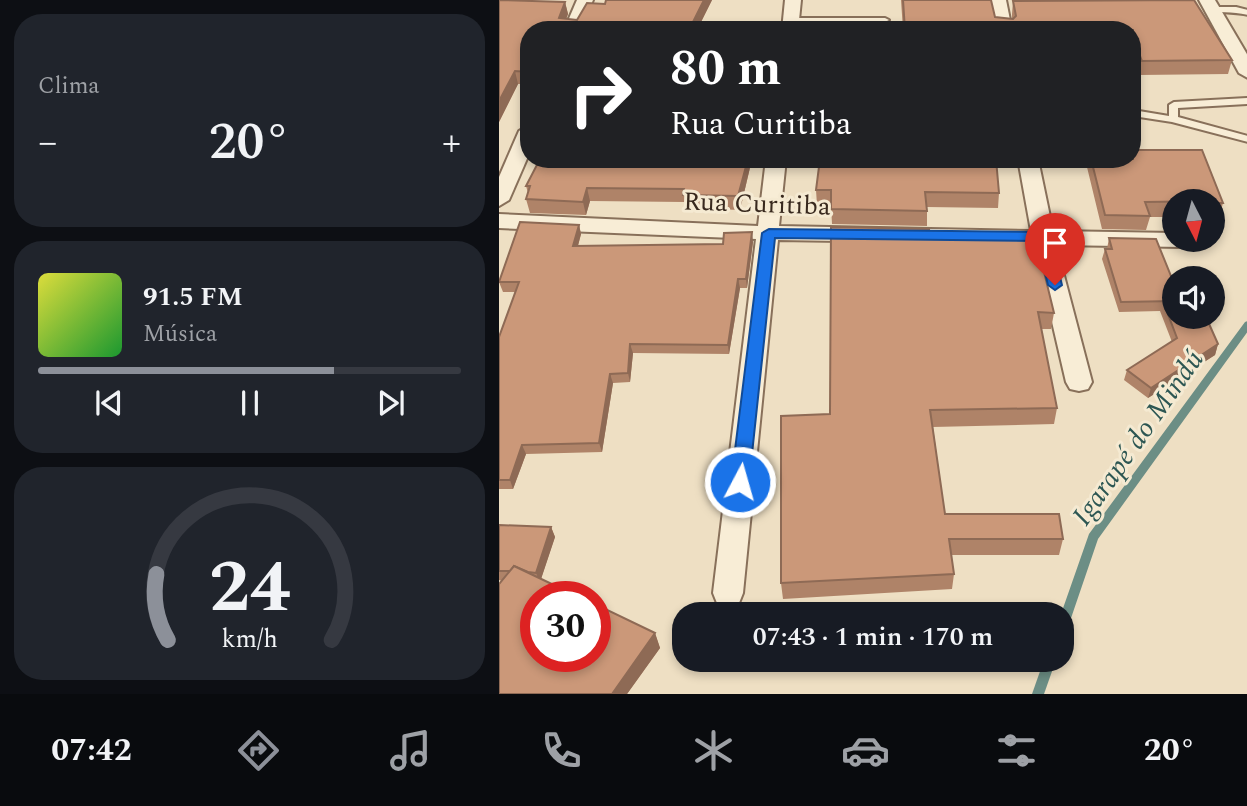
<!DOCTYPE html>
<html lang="pt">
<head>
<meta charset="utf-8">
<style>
	:root { --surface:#171b24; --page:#20242c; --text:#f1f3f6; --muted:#9ea1a6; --line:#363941; --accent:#8c9099 }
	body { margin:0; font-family:Spectral,serif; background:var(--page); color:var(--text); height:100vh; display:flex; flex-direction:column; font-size:26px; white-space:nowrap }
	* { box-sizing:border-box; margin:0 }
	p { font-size:23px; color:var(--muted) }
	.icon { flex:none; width:38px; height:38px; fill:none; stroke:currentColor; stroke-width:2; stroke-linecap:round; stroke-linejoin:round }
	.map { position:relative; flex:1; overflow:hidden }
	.details { display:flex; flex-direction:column; gap:14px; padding:14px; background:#0d0f14; width:499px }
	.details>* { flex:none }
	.top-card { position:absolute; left:21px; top:21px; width:621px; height:147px; border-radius:28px; box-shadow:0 4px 10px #0003; background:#202124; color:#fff; overflow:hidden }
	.needle { width:46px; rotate:174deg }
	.tools { position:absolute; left:663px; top:189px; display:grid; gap:14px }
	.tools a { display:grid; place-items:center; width:63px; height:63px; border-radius:50%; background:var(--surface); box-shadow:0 4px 10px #0003; font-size:35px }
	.speed { position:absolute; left:21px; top:581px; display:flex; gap:14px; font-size:35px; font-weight:700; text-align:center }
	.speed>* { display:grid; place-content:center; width:91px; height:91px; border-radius:50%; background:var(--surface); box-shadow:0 4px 10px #0003; line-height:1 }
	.speed .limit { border:10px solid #d22; background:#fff; color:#111 }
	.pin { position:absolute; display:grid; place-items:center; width:60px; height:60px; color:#fff; margin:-72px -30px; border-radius:50% 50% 50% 0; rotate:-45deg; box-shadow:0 0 7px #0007 }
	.pin .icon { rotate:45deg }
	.me { position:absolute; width:77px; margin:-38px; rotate:6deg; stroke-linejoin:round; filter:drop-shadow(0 0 5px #0008) }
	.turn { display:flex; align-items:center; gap:24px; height:147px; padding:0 35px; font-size:32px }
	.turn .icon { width:91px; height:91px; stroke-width:2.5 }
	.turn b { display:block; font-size:49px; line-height:60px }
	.big { font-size:52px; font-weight:600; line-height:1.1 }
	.details .widget { flex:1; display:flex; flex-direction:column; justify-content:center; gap:10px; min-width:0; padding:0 24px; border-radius:28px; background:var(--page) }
	.details .dial { align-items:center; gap:0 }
	.dial svg { height:182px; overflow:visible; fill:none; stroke:var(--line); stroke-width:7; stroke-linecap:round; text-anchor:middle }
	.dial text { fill:var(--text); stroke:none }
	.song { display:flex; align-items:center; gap:21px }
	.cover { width:84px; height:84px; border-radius:10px; background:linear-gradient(135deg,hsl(60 70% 55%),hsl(130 70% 35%)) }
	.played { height:7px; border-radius:4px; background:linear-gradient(90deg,var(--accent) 70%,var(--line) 70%) }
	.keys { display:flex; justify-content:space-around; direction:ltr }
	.heat { display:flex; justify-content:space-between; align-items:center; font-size:38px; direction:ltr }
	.trip { position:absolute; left:173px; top:602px; width:402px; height:70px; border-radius:28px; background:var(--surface); box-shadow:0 4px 10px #0003; font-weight:600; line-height:70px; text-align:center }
	.tab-bar { display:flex; height:112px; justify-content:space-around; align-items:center; background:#090b0e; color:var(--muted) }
	.tab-bar .icon { width:49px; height:49px }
	.tab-bar .active { color:var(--accent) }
	.tab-bar b { font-size:32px; color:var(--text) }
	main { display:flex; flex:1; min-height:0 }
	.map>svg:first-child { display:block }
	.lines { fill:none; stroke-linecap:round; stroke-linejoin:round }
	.stream { fill:#6c8e85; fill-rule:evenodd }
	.service-casing { stroke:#88705a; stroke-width:4 }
	.minor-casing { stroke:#88705a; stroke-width:4 }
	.service { fill:#f8edd6; fill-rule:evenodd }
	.minor { fill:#f8edd6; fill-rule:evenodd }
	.wall { fill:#af8368 }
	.shaded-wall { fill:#8e6a55 }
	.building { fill:#cb9879; stroke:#8e6a55; stroke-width:2 }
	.route { fill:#1a73e8; stroke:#114b97; stroke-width:2 }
	.labels { text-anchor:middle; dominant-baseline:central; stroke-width:6; stroke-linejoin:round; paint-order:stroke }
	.street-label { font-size:26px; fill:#38291e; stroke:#f5ead2 }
	.water-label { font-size:28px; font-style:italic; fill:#2d5753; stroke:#f5ead2 }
</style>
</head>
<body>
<main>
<section class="details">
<div class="widget"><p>Clima</p>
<div class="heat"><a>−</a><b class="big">20°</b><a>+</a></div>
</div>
<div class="widget">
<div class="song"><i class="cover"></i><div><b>91.5 FM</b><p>Música</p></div></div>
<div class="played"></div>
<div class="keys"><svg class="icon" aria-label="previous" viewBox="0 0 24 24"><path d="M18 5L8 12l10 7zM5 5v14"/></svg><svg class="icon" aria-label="pause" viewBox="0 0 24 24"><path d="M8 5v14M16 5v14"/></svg><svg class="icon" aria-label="next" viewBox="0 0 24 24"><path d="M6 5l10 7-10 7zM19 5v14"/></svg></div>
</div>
<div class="widget dial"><svg viewBox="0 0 100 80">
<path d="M14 69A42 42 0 1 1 86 69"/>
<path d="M14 69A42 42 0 0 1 9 40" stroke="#8c9099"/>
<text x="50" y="56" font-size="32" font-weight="700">24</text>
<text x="50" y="72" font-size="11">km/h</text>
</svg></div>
</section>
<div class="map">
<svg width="749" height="694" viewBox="0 0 749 694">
	<rect width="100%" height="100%" fill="#eedfc3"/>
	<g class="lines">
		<!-- stream -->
		<g class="stream">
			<polygon points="749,321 749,331 599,539 570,624 568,628 564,629 564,614 562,614 590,534 746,322"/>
			<polygon points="545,660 557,660 545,694 533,694"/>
		</g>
		<defs>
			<g id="service">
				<path d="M709,7h28l12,3v5c-14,-4 -32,-1 -41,-6z"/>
				<polygon points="289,18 386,18 390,20 386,22 292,22 288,20"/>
				<polygon points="749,98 749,104 679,108 679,117 749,136 749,142 673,122 634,116 634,110 670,116 670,105 675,102"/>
			</g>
			<g id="minor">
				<polygon points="78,0 94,0 81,30 65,30"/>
				<polygon points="286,0 302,0 299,30 283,30"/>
				<polygon points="491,0 507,0 513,30 497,30"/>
				<polygon points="700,0 716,0 749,56 749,78 740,73"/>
				<polygon points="30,125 30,154 10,200 0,206 0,177 20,131"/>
				<polygon points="267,159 287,159 280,226 532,231 519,159 539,159 554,231 676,233 676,240 694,240 683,247 557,245 593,382 589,389 580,391 571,389 567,382 535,244 279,240 244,593 240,603 229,607 218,603 214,593 257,239 0,228 0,214 259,226"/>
			</g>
		</defs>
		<!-- service casing -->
		<use href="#service" class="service-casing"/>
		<!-- minor casing -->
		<use href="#minor" class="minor-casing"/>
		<!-- service -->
		<use href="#service" class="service"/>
		<!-- minor -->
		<use href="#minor" class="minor"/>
	</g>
	<!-- wall -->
	<g class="wall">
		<polygon points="0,0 66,2 69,14 67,19 78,20 106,4 107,0 213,0 198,30 30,30 30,84 19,84 0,122"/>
		<polygon points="402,0 492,0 496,17 513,19 513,14 514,1 695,0 733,60 729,74 640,75 634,58 634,30 404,30"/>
		<polygon points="41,159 253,159 241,210 186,208 185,202 91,201 87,215 31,213 27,199 29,193 27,186"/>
		<polygon points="588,159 634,159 724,203 720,217 714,217 714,201 676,201 676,217 651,217 647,230 603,229 587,163"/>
		<polygon points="317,190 500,193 499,208 428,207 428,226 333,224 332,205 318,205"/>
		<polygon points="80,225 82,234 79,246 224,244 254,242 248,288 241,288 230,354 134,353 131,382 114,383 103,452 27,454 14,489 0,489 0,337 17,292 4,292 0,282"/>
		<polygon points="610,238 657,239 676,317 719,344 716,355 649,398 625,380 628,370 673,342 661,311 620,312 603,259 606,249 608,249"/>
		<polygon points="431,239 555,313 552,329 542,329 558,408 555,424 434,427 446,514 564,539 560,555 452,555 455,574 453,589 284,599 282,583 331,414"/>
		<polygon points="0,525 52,527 56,537 42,579 156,633 161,648 128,694 0,694 3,581 0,580"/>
	</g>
	<!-- shaded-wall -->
	<g class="shaded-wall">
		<polygon points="205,0 213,0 198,30 190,30"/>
		<polygon points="66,2 69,14 63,30 60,18"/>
		<polygon points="16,71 19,84 0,122 0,101"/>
		<polygon points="249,159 253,159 241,210 239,196"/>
		<polygon points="88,188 91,201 87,215 84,202"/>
		<polygon points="80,225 82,234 76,256 74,246"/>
		<polygon points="253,232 254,242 248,288 247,279"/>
		<polygon points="239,279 241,288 230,354 229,345"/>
		<polygon points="131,344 134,353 131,382 129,373"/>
		<polygon points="719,344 716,355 649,398 652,388"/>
		<polygon points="111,374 114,383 103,452 100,443"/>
		<polygon points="23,445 27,454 14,489 11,480"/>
		<polygon points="52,527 56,537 41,582 37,573"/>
		<polygon points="156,633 161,648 128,694 113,694"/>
	</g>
	<!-- building -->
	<g class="building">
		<polygon points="0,0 66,2 60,18 78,20 88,3 106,4 107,0 205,0 190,30 30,30 30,72 16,71 0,101"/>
		<polygon points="404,0 492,0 496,17 514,19 517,16 514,1 695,0 733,60 643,61 634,38 634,30 406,30"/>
		<polygon points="634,150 703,150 724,203 714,203 714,201 646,202 651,216 606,215 592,159 634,159"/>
		<polygon points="41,159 249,159 239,196 184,195 185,189 88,188 84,202 27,199 31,186 27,186"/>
		<polygon points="321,159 497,159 500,193 426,192 428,211 332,209 332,190 317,190"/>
		<polygon points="21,222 80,225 74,246 224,244 225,233 253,232 247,279 239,279 229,345 131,344 129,373 111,374 100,443 23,445 11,480 0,480 0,337 20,282 0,282"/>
		<polygon points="332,227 430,229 431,239 537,239 555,313 539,312 558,408 431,410 446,514 560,514 564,539 450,539 455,574 282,583 282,416 331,414"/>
		<polygon points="610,238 657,239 676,286 676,301 622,302 606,249 613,249"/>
		<polygon points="664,301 676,301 676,317 707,317 719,344 652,388 628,370 678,338"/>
		<polygon points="0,525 52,527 37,573 29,572 15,566 11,571 0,571"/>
		<polygon points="15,566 80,597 37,597 37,656 96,656 96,604 156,633 113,694 0,694 0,584"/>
	</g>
	<!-- route -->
	<polygon class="route" points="270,229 544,232 551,237 563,285 556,290 549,285 538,241 276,238 250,482 241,490 232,482 263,233"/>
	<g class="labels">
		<!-- street labels -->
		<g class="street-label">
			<text transform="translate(258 204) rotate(2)">Rua Curitiba</text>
		</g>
		<!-- water labels -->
		<g class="water-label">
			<text transform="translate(639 438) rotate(-55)">Igarapé do Mindú</text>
		</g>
	</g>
</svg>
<div class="tools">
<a><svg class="needle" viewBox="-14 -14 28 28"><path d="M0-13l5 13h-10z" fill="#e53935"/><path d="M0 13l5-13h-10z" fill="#9ea1a6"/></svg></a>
<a><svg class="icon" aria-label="sound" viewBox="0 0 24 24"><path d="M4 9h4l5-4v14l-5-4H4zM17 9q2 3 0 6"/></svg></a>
</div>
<div class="speed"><div class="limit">30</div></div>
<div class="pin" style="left:556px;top:285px;background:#d93025"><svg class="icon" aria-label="arrive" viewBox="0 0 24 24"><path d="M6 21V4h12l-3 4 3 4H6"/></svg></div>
<svg class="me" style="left:241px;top:482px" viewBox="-20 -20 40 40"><circle r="17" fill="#1a73e8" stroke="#fff" stroke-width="3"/><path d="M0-11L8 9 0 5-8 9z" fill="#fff"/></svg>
<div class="trip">07:43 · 1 min · 170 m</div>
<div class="top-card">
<div class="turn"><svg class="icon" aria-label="right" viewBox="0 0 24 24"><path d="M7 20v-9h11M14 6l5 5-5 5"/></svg><div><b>80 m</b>Rua Curitiba</div></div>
</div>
</div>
</main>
<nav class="tab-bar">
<b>07:42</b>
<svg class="icon active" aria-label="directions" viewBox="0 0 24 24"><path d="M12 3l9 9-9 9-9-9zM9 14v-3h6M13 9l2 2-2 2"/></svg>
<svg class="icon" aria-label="music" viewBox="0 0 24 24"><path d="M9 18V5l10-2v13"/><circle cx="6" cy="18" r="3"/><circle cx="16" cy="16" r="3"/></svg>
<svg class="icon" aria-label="phone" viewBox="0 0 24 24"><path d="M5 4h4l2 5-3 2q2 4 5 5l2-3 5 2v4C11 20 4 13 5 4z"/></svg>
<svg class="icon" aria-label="climate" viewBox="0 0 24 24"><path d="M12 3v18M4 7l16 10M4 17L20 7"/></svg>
<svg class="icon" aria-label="car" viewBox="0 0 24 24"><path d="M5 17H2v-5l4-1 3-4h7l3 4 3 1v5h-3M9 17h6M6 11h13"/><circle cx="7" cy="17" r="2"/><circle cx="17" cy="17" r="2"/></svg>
<svg class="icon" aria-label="filters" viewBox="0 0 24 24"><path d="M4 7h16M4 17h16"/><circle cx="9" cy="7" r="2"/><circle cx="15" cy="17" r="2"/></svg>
<b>20°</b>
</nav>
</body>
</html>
